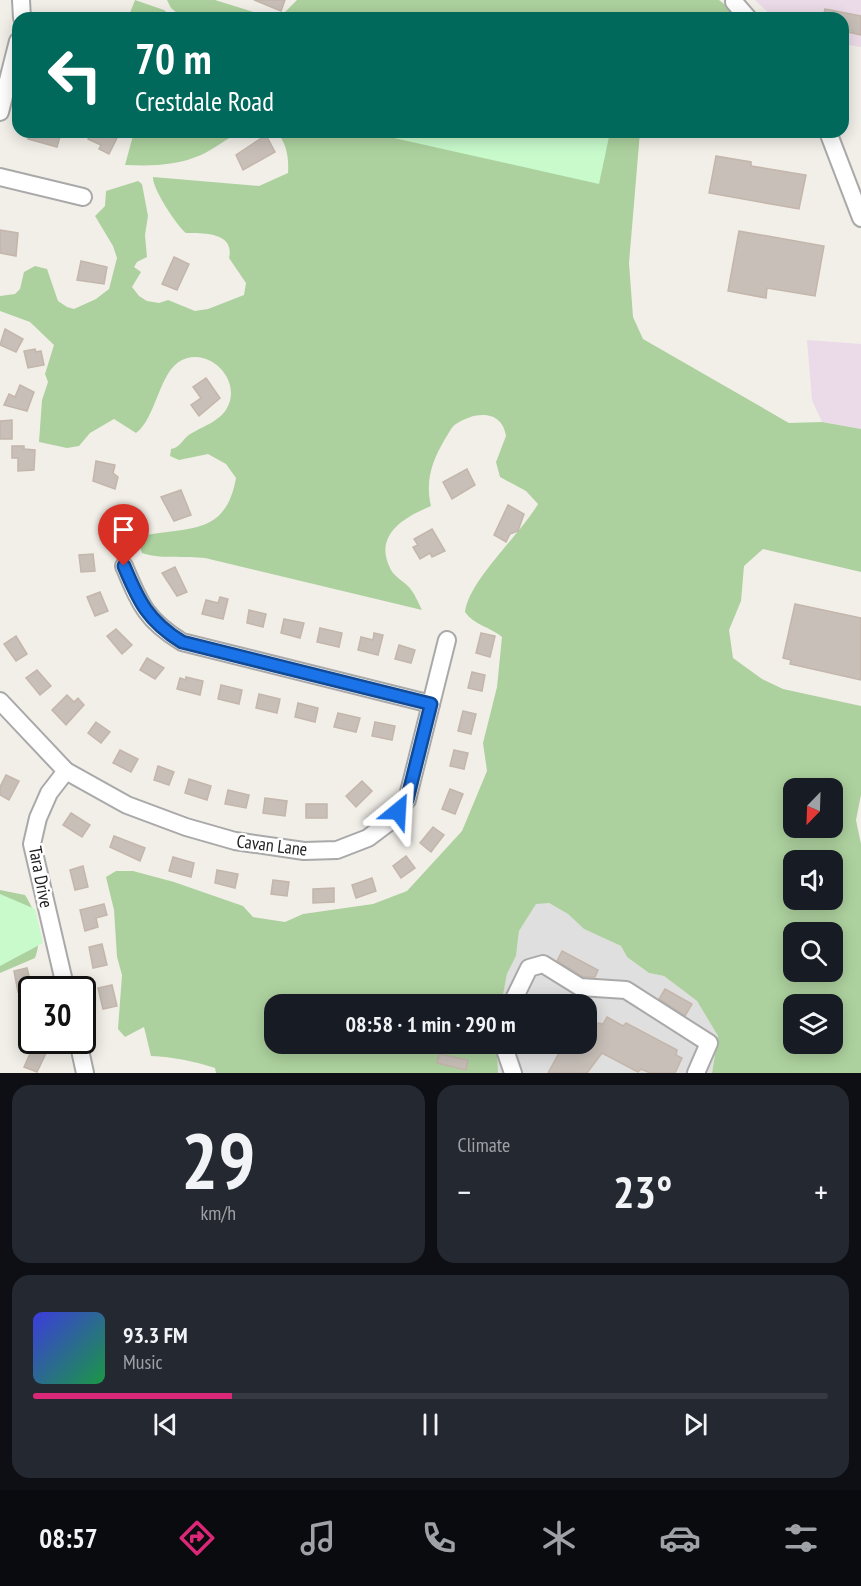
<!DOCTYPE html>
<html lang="en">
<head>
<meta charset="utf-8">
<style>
	:root { --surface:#171b24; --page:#242831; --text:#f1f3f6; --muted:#9ea1a6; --line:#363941; --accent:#db2777 }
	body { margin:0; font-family:"PT Sans Narrow",sans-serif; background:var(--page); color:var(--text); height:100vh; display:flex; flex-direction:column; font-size:22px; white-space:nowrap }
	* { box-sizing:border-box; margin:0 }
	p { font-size:20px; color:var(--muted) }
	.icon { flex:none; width:33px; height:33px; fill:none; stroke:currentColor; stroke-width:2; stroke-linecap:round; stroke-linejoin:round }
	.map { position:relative; height:1073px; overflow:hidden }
	.sheet { display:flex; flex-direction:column; gap:12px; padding:12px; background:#0d0f14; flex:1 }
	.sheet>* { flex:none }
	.hud { position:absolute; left:12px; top:12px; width:837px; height:126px; border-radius:18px; box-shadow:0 3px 15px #0003; background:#00695c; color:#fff; overflow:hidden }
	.needle { width:39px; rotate:203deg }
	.tools { position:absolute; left:783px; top:778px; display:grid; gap:12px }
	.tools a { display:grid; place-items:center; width:60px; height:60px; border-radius:12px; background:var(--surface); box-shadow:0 3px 15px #0003; font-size:30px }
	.speed { position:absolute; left:18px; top:976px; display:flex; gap:12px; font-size:30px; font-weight:700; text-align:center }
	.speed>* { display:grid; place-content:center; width:78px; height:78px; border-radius:50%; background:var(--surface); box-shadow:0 3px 15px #0003; line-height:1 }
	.speed .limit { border:3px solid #111; border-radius:9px; background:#fff; color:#111 }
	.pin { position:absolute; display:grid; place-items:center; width:51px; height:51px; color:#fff; margin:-62px -26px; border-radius:50% 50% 50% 0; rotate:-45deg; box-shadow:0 0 6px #0007 }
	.pin .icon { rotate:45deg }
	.me { position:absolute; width:66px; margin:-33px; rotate:27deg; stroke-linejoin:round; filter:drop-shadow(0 0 4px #0008) }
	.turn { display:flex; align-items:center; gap:21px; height:126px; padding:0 24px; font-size:27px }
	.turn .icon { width:78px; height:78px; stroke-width:2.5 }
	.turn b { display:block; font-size:42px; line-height:51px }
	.big { font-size:45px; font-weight:600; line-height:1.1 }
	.sheet .card { flex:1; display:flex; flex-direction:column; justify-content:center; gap:9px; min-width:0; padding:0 21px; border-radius:18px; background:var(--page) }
	.sheet .dial { align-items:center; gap:0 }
	.dial b { font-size:78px; line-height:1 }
	.song { display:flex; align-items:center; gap:18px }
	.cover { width:72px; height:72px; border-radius:9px; background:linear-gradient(135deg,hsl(240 70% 55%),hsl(140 70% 35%)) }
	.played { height:6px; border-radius:3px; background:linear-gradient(90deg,var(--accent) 25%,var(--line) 25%) }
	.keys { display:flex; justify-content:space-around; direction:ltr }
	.heat { display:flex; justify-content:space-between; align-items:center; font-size:33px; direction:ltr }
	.sheet .tiles { flex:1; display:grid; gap:12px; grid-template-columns:1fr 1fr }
	.card:last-child { grid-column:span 2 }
	.trip { position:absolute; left:264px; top:994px; width:333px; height:60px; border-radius:18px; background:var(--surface); box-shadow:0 3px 15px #0003; font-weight:600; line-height:60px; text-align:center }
	.tab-bar { display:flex; height:96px; justify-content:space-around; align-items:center; background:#090b0e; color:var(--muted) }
	.tab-bar .icon { width:42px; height:42px }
	.tab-bar .on { color:var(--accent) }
	.tab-bar b { font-size:27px; color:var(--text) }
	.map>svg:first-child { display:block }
	.residential { fill:#e0dfdf }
	.industrial { fill:#ebdbe8 }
	.forest { fill:#add19e; fill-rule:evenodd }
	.park { fill:#c8facc }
	.building { fill:#c7bfb8; stroke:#c4b6ab; stroke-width:1.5 }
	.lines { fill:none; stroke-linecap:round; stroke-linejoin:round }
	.minor-casing { stroke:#a9a9a9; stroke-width:20 }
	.minor { stroke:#fff; stroke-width:16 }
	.route-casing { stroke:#114b97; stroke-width:15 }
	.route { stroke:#1a73e8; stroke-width:10 }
	.labels { text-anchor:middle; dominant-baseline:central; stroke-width:5; stroke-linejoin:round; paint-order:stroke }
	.street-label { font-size:18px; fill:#222; stroke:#fff }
</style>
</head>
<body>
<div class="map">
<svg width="861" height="1073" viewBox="0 0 861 1073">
	<rect width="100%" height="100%" fill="#f2efe9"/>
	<!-- residential -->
	<polygon class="residential" points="536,903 549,903 568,914 584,929 621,946 627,957 649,973 664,976 697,1001 718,1036 712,1073 498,1073 497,1044 586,1044 586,1005 501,1005 507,974 516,956 519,931"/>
	<!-- industrial -->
	<g class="industrial">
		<polygon points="755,0 861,0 861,47 843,44 843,18 774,18"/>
		<polygon points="807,340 861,344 861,429 822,422 812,400"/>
	</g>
	<!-- forest -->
	<g class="forest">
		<polygon points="135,0 164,10 173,18 128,18"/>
		<polygon points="167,0 215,0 263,15 283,14 297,0 719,0 742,18 705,18 681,14 676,18 183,18 171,8"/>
		<path d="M134,132h108c-15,5 -27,17 -41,23 -25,11 -50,11 -76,10z"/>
		<path d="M276,132h364l-11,131 4,54 10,22 146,84 33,-1 39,7v143l-98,-23 -19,17 -3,35 -12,29 4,28 29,21 21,10 78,17v89l-5,25 5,24v229h-149l6,-37 -21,-35 -33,-25 -15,-3 -22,-16 -6,-11 -37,-17 -16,-15 -19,-11 -13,1 -17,27 -3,25 -9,18 -6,31h-227v39h223l1,29h-282l-1,-5c-22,-7 -41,-11 -64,-12l-7,-29 -19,10 -7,-8 4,-54 -5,-18 -3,-47 -8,-33 10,-6h17l41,11 69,24 10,11 32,5 18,-8 70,-10 34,-13 55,-60 25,-60 -4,-28 14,-56 5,-50c-12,-10 -28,-12 -37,-25 4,-32 55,-77 73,-108l-12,-13 -26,-14 -4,-15 10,-26c-4,-26 -30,-25 -50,-12 -5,3 -8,11 -11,15 -13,22 -20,42 -14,67 -26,11 -59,29 -40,64 4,7 11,10 17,16 6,6 10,16 14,24l-217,-52c-19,-2 -48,1 -63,-5l-3,-10 7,-8c46,-8 80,-1 90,-57l-10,-14 -18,-10 -29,6 -9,-4 1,-7c11,-2 12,-12 21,-16 12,-7 30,-13 36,-27 13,-27 -19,-59 -46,-46 -23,11 -26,59 -46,73l-22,-14 -24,14 -11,13 -12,2 -28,-6 3,-42 6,-18 -3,-8 9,-29 -24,-23 -30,-11v-15l15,-2 5,-5 4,-17 11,-6 12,3 11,32 9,6 7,2 22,-10 13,-10 8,-31 -4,-12 -18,-30 10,-10 1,-15 32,-10 4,3 6,32 -3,19 2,22 -10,5 -3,5 7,5 -9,15 7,9 8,5 12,2 9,-3 27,11 13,-2 36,-14 2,-12 -17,-25c6,-26 -26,-25 -43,-25 -9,-7 -34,-45 -33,-56l106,9 29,-13c1,-14 -1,-31 -12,-41zM794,789h38v39h-38zM794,861h38v39h-38zM794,933h38v39h-38zM794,1005h38v39h-38z"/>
		<path d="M0,890l25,5c12,19 18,41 10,63l-35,15z"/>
	</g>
	<!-- park -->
	<g class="park">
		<polygon points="367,132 610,132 599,184"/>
		<polygon points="0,894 35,909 43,943 0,966"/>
	</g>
	<!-- building -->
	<g class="building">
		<polygon points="254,0 285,0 281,11"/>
		<polygon points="825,9 861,16 861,35 843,31 843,18 823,18"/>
		<polygon points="30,132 61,133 57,147 28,139"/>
		<polygon points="91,132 119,134 109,154 99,149 101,145 88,139"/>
		<polygon points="266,135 275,152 243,170 236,155"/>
		<polygon points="716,156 751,162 751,166 806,175 799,209 709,193"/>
		<polygon points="0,230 18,233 16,256 0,253"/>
		<polygon points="739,231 824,246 815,296 767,288 766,298 728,291"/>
		<polygon points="174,257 189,264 177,290 162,284"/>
		<polygon points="81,261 107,267 104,284 77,280"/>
		<polygon points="5,329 23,339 16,352 0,345"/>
		<polygon points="35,349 36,352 41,351 44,365 28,368 24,351"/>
		<polygon points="206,378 220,398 199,416 191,405 201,398 193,387"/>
		<polygon points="20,385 34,392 27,411 4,405 9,394 15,397"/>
		<polygon points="12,420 12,439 0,439 0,421"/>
		<polygon points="12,446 24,446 24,449 35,450 34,470 18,471 18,458 12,458"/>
		<polygon points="96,461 115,465 113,473 118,477 115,489 93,481"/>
		<polygon points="467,469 475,485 452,499 443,482"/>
		<polygon points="181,490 191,515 174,521 161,497"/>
		<polygon points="508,505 524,514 518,531 510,534 506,542 494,535"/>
		<polygon points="432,529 445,551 432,557 430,553 420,559 413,547 418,545 414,539"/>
		<polygon points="93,554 95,571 81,572 79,555"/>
		<polygon points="175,567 187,592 177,596 162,573"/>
		<polygon points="100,592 108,611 95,616 87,597"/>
		<polygon points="220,597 228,599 223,619 202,614 206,600 218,603"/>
		<polygon points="795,604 861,618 861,680 790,664 791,660 783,658"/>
		<polygon points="249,610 266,614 263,627 247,623"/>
		<polygon points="284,619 304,623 300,638 281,633"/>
		<polygon points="320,628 342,633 339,647 317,642"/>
		<polygon points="116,629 132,645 122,654 107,636"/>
		<polygon points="374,633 383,635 378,655 358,650 361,637 373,640"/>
		<polygon points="481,633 495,636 490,657 476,653"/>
		<polygon points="16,636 27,654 16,661 4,644"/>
		<polygon points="399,645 415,650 411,663 395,659"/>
		<polygon points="147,658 164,668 155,679 140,670"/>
		<polygon points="37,670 51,686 40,695 26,678"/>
		<polygon points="472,672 485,675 482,691 468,688"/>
		<polygon points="186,677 203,681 200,695 177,689 180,678 186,680"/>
		<polygon points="221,685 242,690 239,704 218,699"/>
		<polygon points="259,694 280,699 277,713 256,708"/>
		<polygon points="67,695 74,702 78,698 84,705 66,725 52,710"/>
		<polygon points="298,703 318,708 315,722 295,717"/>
		<polygon points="463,711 476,714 471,734 458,731"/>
		<polygon points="338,713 360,718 356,732 334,727"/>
		<polygon points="96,722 110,732 101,743 88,733"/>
		<polygon points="375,722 395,726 392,740 372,736"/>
		<polygon points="120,750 138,759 131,772 113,763"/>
		<polygon points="454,750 468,753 464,769 450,766"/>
		<polygon points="158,766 174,772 169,785 154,780"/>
		<polygon points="6,775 19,781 9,800 0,795 0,787"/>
		<polygon points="189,779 211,786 207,800 185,793"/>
		<polygon points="362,781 372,791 356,807 346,796"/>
		<polygon points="450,789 463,794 455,814 442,809"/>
		<polygon points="228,790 249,795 246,808 225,804"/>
		<polygon points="265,798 287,801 285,816 263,813"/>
		<rect x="306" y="804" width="21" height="14"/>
		<polygon points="71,813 90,825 82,837 63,825"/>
		<polygon points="433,827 444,835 431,852 420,843"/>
		<polygon points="114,836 145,848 140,861 110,847"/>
		<polygon points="406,856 415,868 401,878 393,866"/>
		<polygon points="173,857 194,863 191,877 169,871"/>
		<polygon points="83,866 88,887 75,890 70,870"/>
		<polygon points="217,870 238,874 235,888 215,883"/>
		<polygon points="372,878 376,891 356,898 352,885"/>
		<polygon points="273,880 289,882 287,896 271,894"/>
		<polygon points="334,888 334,902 313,903 313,889"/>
		<polygon points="104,904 107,915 96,918 98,927 85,931 80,910"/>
		<polygon points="102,944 107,965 93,968 89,947"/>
		<polygon points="562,951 598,970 595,977 583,977 557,961"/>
		<polygon points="27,968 32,988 18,992 14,971"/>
		<polygon points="112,985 117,1006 103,1009 98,988"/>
		<polygon points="665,989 692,1004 685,1016 659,999"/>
		<polygon points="607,1017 623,1026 626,1023 677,1050 676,1055 682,1058 675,1073 650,1073 641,1069 638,1072 602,1053 587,1073 548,1073 564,1044 586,1044 586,1037 590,1039 598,1023 603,1024"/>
		<polygon points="33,1047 46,1053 37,1072 24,1067"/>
		<polygon points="439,1054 468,1060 466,1070 437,1063"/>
	</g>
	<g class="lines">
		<defs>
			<g id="minor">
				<polyline points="21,0 22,18"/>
				<polyline points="734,2 748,18"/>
				<polyline points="0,112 18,41"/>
				<polyline points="828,132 861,218"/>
				<polyline points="0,177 83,197"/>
				<path d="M124,566c16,38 22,54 58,76l249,62"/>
				<polyline points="0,701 66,771 127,805 186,827 235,841 304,851 337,850 368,838 388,823 407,800 447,640"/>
				<polyline points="66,771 49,793 38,818 32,844 66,990"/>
				<polyline points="511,1005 529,968 543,964 580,987 626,990 709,1043 696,1073"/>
				<polyline points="78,1041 85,1073"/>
				<polyline points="503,1044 513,1073"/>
			</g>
		</defs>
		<!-- minor casing -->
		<use href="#minor" class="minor-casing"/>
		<!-- minor -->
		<use href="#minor" class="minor"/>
	</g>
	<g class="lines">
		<defs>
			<path id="route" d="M124,566c15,36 24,55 58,76l249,62 -24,96 -9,11"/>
		</defs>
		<!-- route casing -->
		<use href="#route" class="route-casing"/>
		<!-- route -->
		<use href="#route" class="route"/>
	</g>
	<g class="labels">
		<!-- street labels -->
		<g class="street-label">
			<text transform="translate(272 845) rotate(7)">Cavan Lane</text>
			<text transform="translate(41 877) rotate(79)">Tara Drive</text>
		</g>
	</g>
</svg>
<div class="tools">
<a><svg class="needle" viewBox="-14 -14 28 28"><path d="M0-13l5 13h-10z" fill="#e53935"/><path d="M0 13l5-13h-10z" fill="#9ea1a6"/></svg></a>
<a><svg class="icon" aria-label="sound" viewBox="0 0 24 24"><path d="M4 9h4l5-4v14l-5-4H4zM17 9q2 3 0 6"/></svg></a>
<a><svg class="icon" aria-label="search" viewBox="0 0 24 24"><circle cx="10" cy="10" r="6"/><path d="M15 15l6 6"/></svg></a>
<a><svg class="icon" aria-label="layers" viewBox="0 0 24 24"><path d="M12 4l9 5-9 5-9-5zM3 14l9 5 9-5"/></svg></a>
</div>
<div class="speed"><div class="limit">30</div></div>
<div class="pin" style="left:124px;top:566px;background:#d93025"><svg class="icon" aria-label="arrive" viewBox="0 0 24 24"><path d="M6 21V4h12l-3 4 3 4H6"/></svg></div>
<svg class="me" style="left:398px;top:811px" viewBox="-20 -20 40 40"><path d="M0-17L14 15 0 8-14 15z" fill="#1a73e8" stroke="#fff" stroke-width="4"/></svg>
<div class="trip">08:58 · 1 min · 290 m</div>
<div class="hud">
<div class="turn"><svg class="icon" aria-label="left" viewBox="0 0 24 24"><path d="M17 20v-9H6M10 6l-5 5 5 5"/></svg><div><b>70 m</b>Crestdale Road</div></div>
</div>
</div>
<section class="sheet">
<div class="tiles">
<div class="card dial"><b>29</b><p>km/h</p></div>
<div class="card"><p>Climate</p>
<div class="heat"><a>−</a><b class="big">23°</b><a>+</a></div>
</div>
<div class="card">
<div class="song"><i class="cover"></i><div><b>93.3 FM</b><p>Music</p></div></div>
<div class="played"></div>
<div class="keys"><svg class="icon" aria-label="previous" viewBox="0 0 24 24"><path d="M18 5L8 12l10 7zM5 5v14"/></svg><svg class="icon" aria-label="pause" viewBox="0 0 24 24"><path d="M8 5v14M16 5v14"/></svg><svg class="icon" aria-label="next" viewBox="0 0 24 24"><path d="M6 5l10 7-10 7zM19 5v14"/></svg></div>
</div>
</div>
</section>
<nav class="tab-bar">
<b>08:57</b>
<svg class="icon on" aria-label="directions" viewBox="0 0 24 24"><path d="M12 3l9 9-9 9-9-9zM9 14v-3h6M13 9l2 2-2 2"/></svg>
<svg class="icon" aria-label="music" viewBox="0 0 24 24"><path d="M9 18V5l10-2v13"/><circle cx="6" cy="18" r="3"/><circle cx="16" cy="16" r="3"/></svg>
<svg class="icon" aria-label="phone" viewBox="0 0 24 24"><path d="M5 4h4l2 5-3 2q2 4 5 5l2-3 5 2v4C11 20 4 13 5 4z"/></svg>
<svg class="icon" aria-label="climate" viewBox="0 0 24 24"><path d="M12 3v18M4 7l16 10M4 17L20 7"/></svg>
<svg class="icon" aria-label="car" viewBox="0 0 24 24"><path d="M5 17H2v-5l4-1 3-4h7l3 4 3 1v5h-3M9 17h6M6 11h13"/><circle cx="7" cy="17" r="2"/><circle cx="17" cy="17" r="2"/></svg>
<svg class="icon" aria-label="filters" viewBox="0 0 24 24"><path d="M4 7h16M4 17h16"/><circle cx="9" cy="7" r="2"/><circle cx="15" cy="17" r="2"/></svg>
</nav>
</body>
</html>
